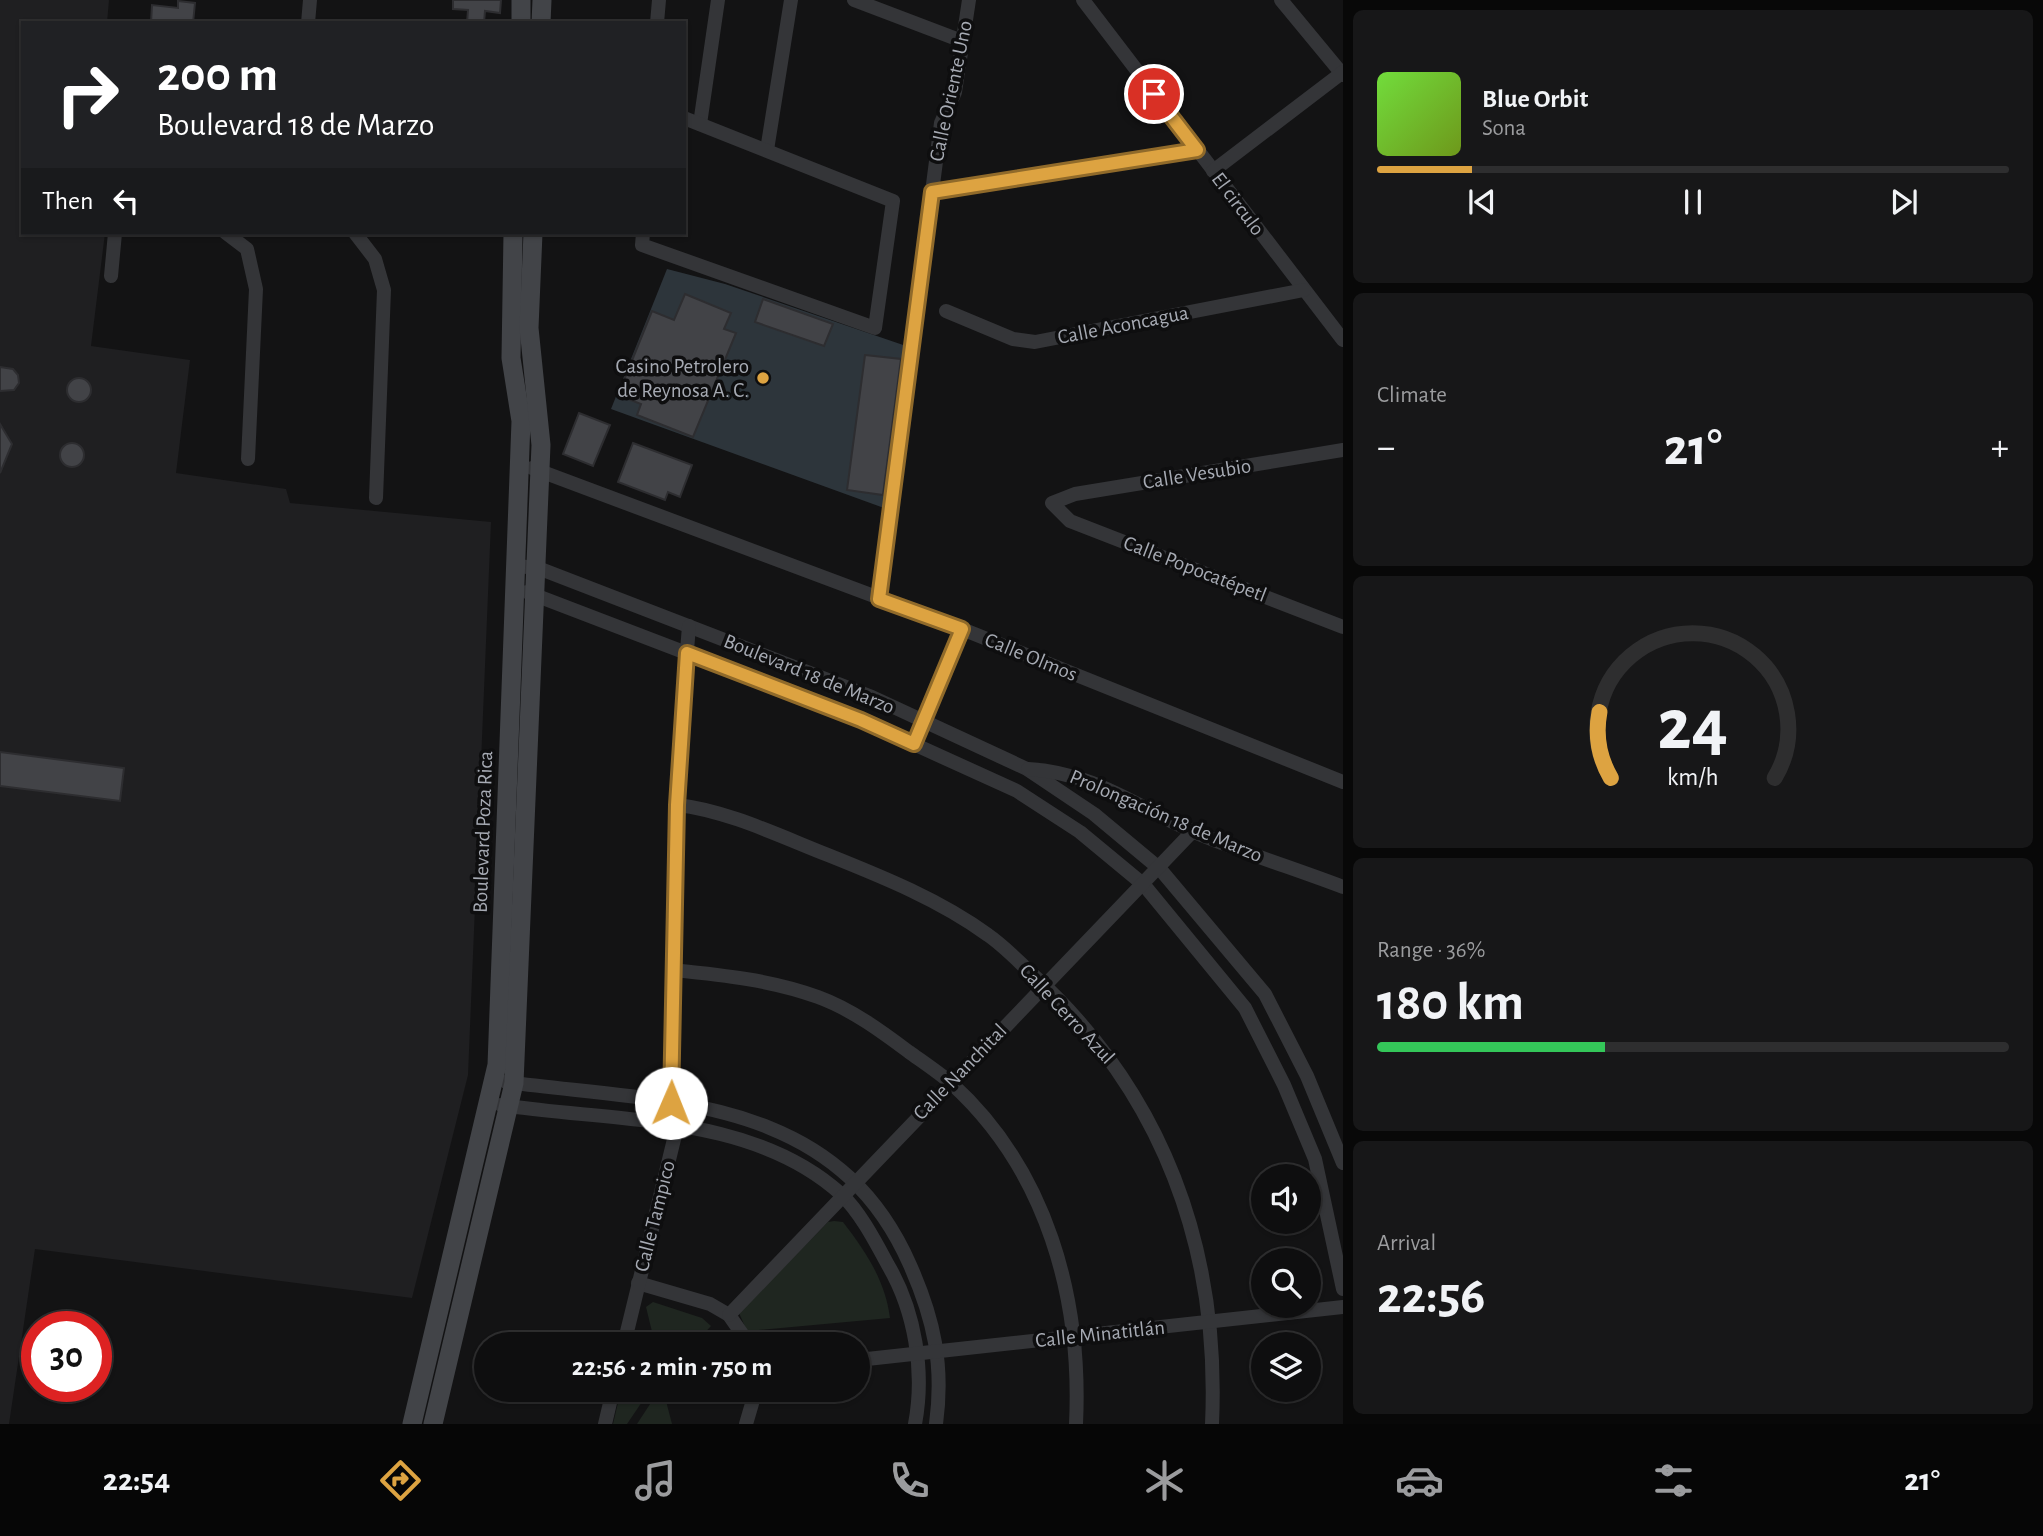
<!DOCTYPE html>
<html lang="en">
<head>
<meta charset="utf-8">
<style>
	:root { --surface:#0e0e0f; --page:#171718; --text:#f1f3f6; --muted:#9b9c9e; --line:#2e2e2f; --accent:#dda341 }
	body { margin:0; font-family:"Alegreya Sans",sans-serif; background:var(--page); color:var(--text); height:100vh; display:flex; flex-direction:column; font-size:26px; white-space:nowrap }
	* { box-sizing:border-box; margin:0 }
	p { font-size:23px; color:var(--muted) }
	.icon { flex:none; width:38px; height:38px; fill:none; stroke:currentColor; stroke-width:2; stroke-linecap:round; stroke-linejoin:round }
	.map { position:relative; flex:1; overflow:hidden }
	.details { display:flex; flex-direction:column; gap:10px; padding:10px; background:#080808; width:700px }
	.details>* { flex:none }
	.top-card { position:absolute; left:21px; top:21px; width:665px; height:214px; border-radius:0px; box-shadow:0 2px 5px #0004,0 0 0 2px var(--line); background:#202124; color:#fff; overflow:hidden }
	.fabs { position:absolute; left:1251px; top:1164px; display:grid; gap:14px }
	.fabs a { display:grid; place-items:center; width:70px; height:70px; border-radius:50%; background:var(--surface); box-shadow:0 2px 5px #0004,0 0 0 2px var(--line); font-size:35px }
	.speed { position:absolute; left:21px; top:1311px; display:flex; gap:14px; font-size:35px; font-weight:700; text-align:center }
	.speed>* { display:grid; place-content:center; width:91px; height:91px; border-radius:50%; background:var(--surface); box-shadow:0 2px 5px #0004,0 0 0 2px var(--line); line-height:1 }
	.speed .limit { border:10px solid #d22; background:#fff; color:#111 }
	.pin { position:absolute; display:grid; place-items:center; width:60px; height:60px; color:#fff; margin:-30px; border:4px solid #fff; border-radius:50%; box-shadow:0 2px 7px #0007 }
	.me { position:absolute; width:77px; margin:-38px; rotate:1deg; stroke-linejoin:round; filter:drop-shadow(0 0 5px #0008) }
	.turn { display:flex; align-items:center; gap:24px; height:147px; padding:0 21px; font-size:32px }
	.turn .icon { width:91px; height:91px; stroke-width:2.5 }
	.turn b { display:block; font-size:49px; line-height:60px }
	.then { display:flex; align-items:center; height:66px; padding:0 21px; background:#0003; gap:14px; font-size:26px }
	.big { font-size:52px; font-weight:700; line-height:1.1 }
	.details .widget { flex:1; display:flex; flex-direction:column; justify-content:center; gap:10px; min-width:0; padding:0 24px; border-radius:10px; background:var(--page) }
	.details .dial { align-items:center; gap:0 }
	.dial svg { height:182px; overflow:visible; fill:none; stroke:var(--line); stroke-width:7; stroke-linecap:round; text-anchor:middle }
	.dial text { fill:var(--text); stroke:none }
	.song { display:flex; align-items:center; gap:21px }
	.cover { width:84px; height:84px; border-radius:10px; background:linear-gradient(135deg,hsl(100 70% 55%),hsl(80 70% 35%)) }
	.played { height:7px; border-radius:4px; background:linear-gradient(90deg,var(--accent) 15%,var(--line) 15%) }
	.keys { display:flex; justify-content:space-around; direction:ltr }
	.heat { display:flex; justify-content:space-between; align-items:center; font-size:38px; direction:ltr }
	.charge { height:10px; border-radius:5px; background:linear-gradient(90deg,#34c759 36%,var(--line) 0) }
	.trip { position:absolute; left:474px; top:1332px; width:396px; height:70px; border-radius:35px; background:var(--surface); box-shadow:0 2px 5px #0004,0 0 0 2px var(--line); font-weight:700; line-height:70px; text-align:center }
	.menu { display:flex; height:112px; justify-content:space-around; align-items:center; background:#060606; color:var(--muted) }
	.menu .icon { width:49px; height:49px }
	.menu .selected { color:var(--accent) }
	.menu b { font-size:32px; color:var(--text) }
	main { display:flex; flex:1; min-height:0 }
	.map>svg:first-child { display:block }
	.built { fill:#1f1f21 }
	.green { fill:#1f2620 }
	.water { fill:#2d353b }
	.building { fill:#424347; stroke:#2d2d30; stroke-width:2 }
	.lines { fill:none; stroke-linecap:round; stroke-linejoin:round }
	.minor { stroke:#343538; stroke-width:14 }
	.secondary { stroke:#424448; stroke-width:19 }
	.route-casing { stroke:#906a2a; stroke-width:18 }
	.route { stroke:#dda341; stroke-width:12 }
	.poi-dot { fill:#dda341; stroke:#0e0e0f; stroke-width:2.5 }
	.labels { text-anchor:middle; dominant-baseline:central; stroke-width:7; stroke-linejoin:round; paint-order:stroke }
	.street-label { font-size:21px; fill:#a6aab3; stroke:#0e0e0f }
	.poi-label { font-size:21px; fill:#a6aab3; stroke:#0e0e0f; text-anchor:end }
</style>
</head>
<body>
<main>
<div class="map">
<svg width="1343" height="1424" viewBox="0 0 1343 1424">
	<rect width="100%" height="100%" fill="#131314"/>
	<!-- built -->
	<polygon class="built" points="0,0 109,0 107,23 23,23 23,233 105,233 91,346 190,360 176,473 286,489 290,503 491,522 468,1075 412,1298 35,1249 9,1424 0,1424"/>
	<!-- green -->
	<g class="green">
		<path d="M834,1221l9,1c23,30 42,58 47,96l-143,13 -8,-18 89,-91z"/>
		<polygon points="653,1302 702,1318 711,1326 694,1344 655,1344 646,1307"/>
		<polygon points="621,1390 647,1390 648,1393 627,1424 613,1424"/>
		<polygon points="654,1398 666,1401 672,1424 637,1424"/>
	</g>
	<!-- water -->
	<polygon class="water" points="667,269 725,284 909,347 895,421 884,508 611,409"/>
	<!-- building -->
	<g class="building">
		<polygon points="453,0 501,0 500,13 485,11 484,23 467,23 468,10 453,9"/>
		<polygon points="178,1 195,3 193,23 151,23 152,5 178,8"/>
		<polygon points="685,294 731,313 724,329 736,333 693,437 637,415 641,404 618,395 652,311 674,320"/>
		<polygon points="763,299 833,324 824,346 755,322"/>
		<polygon points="865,355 901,359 883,495 847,490"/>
		<polygon points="0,367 13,369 18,375 19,383 14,390 0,391"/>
		<circle cx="79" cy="390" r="12"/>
		<polygon points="579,413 610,425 593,466 563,454"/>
		<polygon points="0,424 12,444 0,473"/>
		<circle cx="72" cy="455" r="12"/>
		<polygon points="633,443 692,465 680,497 668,492 665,500 618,482"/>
		<polygon points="0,752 124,768 120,801 0,786"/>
	</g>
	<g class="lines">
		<!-- minor -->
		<g class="minor">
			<polyline points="854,0 962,41"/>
			<polyline points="1083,0 1343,340"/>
			<polyline points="1281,0 1343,75"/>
			<polyline points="308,23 310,0"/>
			<polyline points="657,23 659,0"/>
			<polyline points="700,124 718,0"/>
			<polyline points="767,150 791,0"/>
			<polyline points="1213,171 1343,72"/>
			<polyline points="932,192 1197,150"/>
			<polyline points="226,233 247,249 256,289 248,459"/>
			<polyline points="355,233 375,259 384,290 376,498"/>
			<polyline points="643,233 642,245 875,328 893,201 684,118"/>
			<polyline points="111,276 115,233"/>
			<polyline points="946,311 1013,339 1035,342 1304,290"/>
			<polyline points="1343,450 1075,494 1052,503 1070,521 1343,627"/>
			<polyline points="532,468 962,629 1343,782"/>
			<polyline points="517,566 538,568 872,697 1027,769 1094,814 1160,869 1265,994 1307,1076 1343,1163"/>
			<polyline points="527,592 861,720 1017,791 1080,832 1144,885 1245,1008 1284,1085 1315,1159 1343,1289"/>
			<polyline points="879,599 941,123 955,92 969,0"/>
			<polyline points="914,744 962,629"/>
			<path d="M1028,769c67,4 105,36 164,62 49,21 101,37 151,56"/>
			<path d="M677,805c49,5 105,32 151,50 55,22 112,45 160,80 16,11 30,26 44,39 131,118 188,275 180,450"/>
			<path d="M673,970c49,5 99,10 145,27 33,12 63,34 91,55 14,10 29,20 42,31 96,87 131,215 125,341"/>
			<path d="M506,1082c159,21 329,12 404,183 24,54 34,100 26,159"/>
			<path d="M501,1105c111,17 251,8 340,89 19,18 34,47 47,71 27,46 37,106 27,159"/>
			<polyline points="638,1283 710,1304 729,1315 749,1344"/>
			<polyline points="729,1315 1193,831"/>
			<path d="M624,1344l53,-217c-11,-47 -2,-96 -3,-144 -2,-118 5,-239 15,-357"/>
			<polyline points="858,1360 1343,1307"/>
			<polyline points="605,1424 613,1390"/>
			<polyline points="746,1424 756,1390"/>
		</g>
		<!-- secondary -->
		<g class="secondary">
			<polyline points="521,23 521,0"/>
			<polyline points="541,23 542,0"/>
			<polyline points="412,1424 497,1065 521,421 511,358 513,233"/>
			<polyline points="433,1424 514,1083 541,445 529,328 533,233"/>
		</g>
	</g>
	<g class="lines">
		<defs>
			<polyline id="route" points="671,1103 677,805 687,653 861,720 914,744 962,629 879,599 932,192 1197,150 1154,94"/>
		</defs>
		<!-- route casing -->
		<use href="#route" class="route-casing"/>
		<!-- route -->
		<use href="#route" class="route"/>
	</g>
	<!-- markers -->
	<circle class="poi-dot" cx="763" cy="378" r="7"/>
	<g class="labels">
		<!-- street labels -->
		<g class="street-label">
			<text transform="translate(951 91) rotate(-78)">Calle Oriente Uno</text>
			<text transform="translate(1238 204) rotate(53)">El circulo</text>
			<text transform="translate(1123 325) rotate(-11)">Calle Aconcagua</text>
			<text transform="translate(1197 474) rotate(-9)">Calle Vesubio</text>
			<text transform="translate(1195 569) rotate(21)">Calle Popocatépetl</text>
			<text transform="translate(1031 657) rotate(22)">Calle Olmos</text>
			<text transform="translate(809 674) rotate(22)">Boulevard 18 de Marzo</text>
			<text transform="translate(1166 816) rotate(23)">Prolongación 18 de Marzo</text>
			<text transform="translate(483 832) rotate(-88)">Boulevard Poza Rica</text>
			<text transform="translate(1067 1014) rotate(47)">Calle Cerro Azul</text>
			<text transform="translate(960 1072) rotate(-46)">Calle Nanchital</text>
			<text transform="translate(655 1216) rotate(-76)">Calle Tampico</text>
			<text transform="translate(1100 1334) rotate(-6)">Calle Minatitlán</text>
		</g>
		<!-- poi labels -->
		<g class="poi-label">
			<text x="749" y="366">Casino Petrolero<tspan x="749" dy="24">de Reynosa A. C.</tspan></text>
		</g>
	</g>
</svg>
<div class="fabs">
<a><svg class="icon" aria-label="sound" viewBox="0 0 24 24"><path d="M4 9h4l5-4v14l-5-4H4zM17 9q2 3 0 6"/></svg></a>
<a><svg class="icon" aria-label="search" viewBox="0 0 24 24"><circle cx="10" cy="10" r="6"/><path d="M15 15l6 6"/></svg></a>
<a><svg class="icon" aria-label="layers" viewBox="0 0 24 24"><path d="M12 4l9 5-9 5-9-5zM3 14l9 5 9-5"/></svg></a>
</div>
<div class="speed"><div class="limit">30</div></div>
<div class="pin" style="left:1154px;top:94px;background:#d93025"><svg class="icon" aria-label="arrive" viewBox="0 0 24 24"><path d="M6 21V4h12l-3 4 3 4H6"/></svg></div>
<svg class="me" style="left:671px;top:1103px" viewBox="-20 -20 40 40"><circle r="19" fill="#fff"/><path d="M0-13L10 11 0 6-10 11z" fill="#dda341"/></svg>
<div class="trip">22:56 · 2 min · 750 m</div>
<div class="top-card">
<div class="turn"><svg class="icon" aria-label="right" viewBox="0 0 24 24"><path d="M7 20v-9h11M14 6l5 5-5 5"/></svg><div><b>200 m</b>Boulevard 18 de Marzo</div></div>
<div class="then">Then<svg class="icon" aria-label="left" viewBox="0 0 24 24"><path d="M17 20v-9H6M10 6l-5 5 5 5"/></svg></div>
</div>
</div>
<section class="details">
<div class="widget">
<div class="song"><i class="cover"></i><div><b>Blue Orbit</b><p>Sona</p></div></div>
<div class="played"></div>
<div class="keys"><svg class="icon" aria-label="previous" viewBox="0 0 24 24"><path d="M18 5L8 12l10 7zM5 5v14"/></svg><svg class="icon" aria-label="pause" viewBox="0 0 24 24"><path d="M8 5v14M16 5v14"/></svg><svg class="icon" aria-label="next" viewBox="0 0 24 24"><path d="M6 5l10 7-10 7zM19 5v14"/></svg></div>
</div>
<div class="widget"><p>Climate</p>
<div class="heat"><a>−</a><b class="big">21°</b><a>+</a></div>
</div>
<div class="widget dial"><svg viewBox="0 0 100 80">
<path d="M14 69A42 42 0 1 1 86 69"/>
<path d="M14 69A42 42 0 0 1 9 40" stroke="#dda341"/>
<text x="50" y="56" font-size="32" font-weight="700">24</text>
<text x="50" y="72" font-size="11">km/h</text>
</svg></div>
<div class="widget"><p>Range · 36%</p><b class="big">180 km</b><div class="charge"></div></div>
<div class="widget"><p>Arrival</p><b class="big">22:56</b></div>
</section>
</main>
<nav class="menu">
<b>22:54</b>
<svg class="icon selected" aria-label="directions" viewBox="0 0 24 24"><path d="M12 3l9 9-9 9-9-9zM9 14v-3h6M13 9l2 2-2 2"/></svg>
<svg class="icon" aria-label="music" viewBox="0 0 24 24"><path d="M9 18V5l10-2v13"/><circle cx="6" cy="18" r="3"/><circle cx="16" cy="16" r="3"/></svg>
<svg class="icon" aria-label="phone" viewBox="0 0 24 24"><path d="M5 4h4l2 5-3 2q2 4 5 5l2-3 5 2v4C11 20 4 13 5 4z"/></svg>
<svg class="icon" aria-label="climate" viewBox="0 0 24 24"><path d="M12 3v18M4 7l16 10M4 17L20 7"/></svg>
<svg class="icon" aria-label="car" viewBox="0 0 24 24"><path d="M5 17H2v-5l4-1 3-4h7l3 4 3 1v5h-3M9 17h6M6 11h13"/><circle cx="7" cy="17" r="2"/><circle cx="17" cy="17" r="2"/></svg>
<svg class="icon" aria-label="filters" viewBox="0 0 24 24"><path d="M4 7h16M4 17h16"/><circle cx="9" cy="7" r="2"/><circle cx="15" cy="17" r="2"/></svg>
<b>21°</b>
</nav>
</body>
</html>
